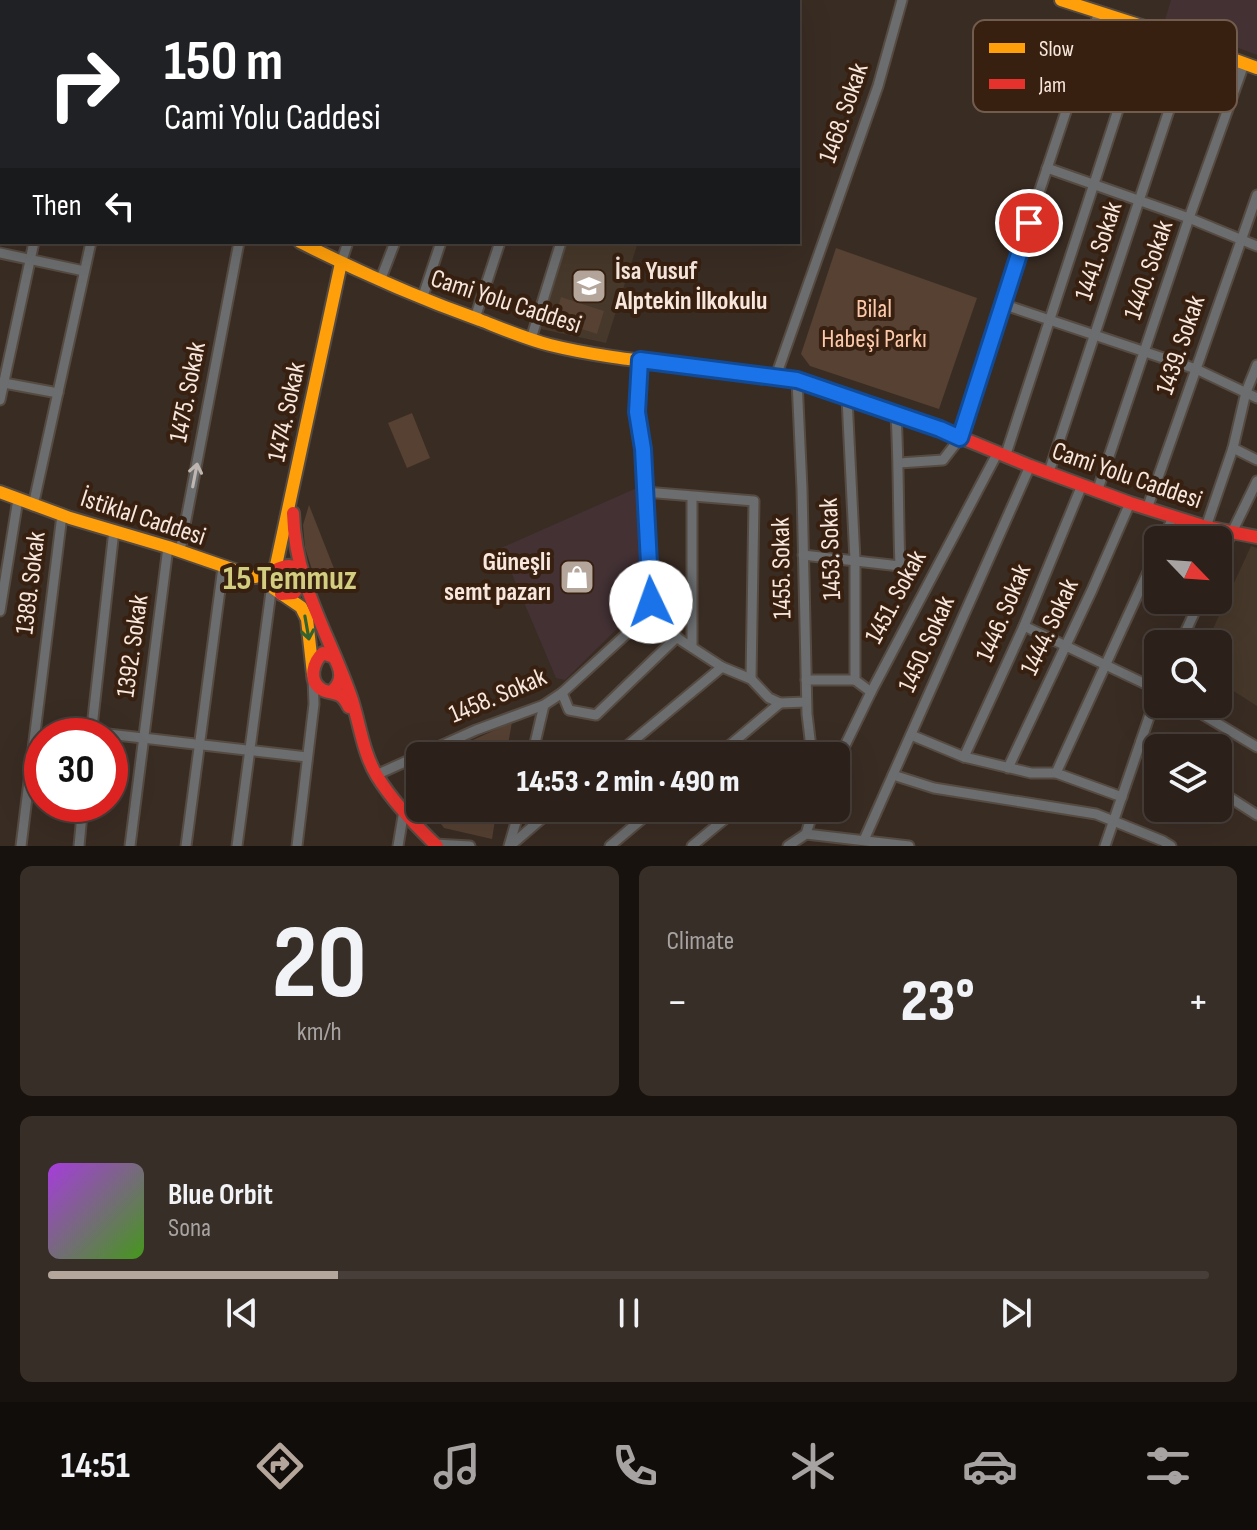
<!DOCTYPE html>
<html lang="en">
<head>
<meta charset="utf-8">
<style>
	:root { --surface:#2b211a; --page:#372e27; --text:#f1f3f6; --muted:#a6a3a2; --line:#473e39; --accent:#b5a69c }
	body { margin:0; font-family:"Sofia Sans Condensed",sans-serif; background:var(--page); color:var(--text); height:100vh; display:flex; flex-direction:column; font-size:30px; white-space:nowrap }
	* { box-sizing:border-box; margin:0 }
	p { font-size:26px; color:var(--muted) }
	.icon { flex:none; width:44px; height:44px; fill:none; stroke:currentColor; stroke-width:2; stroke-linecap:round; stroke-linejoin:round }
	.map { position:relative; height:846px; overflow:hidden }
	.drawer { display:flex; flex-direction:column; gap:20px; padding:20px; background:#18120e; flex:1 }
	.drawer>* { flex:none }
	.banner { position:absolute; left:0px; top:0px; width:800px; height:244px; box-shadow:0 8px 32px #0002,0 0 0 2px var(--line); background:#202124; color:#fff; overflow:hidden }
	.needle { width:52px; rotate:115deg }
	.fabs { position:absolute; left:1144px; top:526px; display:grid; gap:16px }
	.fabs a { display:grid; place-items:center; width:88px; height:88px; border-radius:12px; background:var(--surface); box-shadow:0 8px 32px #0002,0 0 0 2px var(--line); font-size:40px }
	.speed { position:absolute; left:24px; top:718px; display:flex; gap:16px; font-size:40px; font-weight:700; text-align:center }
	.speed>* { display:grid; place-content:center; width:104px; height:104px; border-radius:50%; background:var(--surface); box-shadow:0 8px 32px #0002,0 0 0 2px var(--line); line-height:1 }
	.speed .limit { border:12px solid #d22; background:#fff; color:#111 }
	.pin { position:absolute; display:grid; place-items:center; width:68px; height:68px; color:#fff; margin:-34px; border:4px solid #fff; border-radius:50%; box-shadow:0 2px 8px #0007 }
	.me { position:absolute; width:88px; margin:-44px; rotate:357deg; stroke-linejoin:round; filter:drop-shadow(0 0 6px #0008) }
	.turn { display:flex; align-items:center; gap:28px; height:168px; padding:0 32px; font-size:36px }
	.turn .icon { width:104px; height:104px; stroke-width:2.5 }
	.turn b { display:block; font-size:56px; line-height:68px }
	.then { display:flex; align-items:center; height:76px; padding:0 32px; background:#0003; gap:16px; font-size:30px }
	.big { font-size:60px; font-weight:800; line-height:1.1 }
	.drawer .widget { flex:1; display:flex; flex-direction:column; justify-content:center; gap:12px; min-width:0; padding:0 28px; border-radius:12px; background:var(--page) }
	.drawer .dial { align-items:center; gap:0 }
	.dial b { font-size:104px; line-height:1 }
	.song { display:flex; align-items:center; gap:24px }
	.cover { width:96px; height:96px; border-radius:12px; background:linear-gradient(135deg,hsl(280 70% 55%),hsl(100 70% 35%)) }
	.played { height:8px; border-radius:4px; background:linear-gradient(90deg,var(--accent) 25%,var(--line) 25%) }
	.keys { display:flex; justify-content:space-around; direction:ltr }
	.heat { display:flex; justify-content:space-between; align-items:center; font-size:44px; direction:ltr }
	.drawer .tiles { flex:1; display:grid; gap:20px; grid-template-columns:1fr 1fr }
	.widget:last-child { grid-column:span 2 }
	.trip { position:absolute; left:406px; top:742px; width:444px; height:80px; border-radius:12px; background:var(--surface); box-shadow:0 8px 32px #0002,0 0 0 2px var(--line); font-weight:800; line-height:80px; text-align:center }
	.menu { display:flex; height:128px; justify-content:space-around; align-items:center; background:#110d0a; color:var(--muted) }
	.menu .icon { width:56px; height:56px }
	.menu .on { color:var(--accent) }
	.menu b { font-size:36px; color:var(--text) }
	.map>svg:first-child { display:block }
	.commercial { fill:#433134 }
	.education { fill:#46382a }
	.green { fill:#564133 }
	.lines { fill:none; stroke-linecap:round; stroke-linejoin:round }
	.street-casing { stroke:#564b42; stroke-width:13 }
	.slow-casing { stroke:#564b42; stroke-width:16 }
	.jam-casing { stroke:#564b42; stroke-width:16 }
	.street { stroke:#6b6d6e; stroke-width:9 }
	.slow { stroke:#ff9f0a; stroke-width:12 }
	.jam { stroke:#e5322d; stroke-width:12 }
	.oneway { stroke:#c0b6b1 }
	.oneway2 { stroke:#34632f }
	.route-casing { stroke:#114b97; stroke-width:20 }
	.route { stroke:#1a73e8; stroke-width:14 }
	.labels { text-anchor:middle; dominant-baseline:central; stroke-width:8; stroke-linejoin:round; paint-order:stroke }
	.street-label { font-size:26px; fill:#f8e7dd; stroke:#382010 }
	.poi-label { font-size:26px; font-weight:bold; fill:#f8e7dd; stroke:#382010; text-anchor:start }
	.park-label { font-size:26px; fill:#fccaab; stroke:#382010 }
	.district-label { font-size:34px; font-weight:bold; fill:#d3cd7f; stroke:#382010 }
	.key { fill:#382010; stroke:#725c4e; stroke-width:2 }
	.key-label { font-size:22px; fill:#f8e7dd }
</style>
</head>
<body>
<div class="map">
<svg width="1257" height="846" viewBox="0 0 1257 846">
	<rect width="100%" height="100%" fill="#392c23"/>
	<!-- commercial -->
	<g class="commercial">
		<polygon points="1171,0 1257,0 1257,55 1165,20"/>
		<polygon points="639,487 641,605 565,680 556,678 501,548"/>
	</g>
	<!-- education -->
	<g class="education">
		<polygon points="567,242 638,242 606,343 541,329"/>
		<polygon points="1251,546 1257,548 1257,706 1218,681 1218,644 1206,644"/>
	</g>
	<!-- green -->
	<g class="green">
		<polygon points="836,248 977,298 939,409 810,366 801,354"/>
		<polygon points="561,297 604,311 597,334 554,320"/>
		<polygon points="412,413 430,458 407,468 388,423"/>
		<polygon points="309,505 335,571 315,579 305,548 303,525"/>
		<polygon points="512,722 506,756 438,756"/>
		<polygon points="429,808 497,808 492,839 444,828"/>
	</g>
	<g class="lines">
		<defs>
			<g id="street">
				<polyline points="96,2 96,0"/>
				<polyline points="289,2 290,0"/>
				<polyline points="427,2 428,0"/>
				<polyline points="521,2 522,0"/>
				<polyline points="580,2 580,0"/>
				<polyline points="637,2 638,0"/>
				<polyline points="0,162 2,155"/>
				<polyline points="1047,168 1189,218 1257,246"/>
				<polyline points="0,253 84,271"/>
				<polyline points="341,263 348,242"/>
				<polyline points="380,281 395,242"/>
				<polyline points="422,299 441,242"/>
				<polyline points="1002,304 1196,369 1257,398"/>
				<polyline points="475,318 500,242"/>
				<polyline points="531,339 561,242"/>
				<polyline points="776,376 878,86 902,0"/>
				<polyline points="797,380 802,489 807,714 812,756"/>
				<polyline points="4,383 58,393"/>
				<polyline points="847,398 855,560 855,680 871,692"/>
				<polyline points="0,400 34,242"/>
				<polyline points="1233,448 1257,460"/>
				<polyline points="1006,454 1145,27"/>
				<polyline points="899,463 943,460 960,438 1002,304 1099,12"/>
				<polyline points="1049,472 1191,44"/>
				<polyline points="645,492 754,501 751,679"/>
				<polyline points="1097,492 1189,218 1244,64"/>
				<polyline points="692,497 692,647"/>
				<polyline points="33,506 91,242"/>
				<polyline points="1147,509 1257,195"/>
				<polyline points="1206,527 1233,448 1246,392 1257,365"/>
				<polyline points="1163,540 1173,517"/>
				<polyline points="180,551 239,242"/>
				<path d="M803,555l97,11c-2,-50 -1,-101 -4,-151"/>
				<polyline points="1218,561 1257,481"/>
				<polyline points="0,611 18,499"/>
				<polyline points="645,617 722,667 751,679 769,698 780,703 806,702"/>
				<polyline points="1024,626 1158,690"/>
				<polyline points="1180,644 1200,600"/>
				<polyline points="806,680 855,680"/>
				<polyline points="562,693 569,710 596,715 677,637"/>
				<polyline points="1185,704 1257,747"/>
				<polyline points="91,732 307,757"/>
				<polyline points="911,735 964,757 1031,773 1056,773 1122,797"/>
				<polyline points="91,736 114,530"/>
				<polyline points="1141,741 1158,752"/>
				<polyline points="532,756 544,705"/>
				<polyline points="615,756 722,667"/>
				<polyline points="717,756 780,703"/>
				<polyline points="964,757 1024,626 1082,485"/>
				<polyline points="836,764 871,692 998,452"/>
				<polyline points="1008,768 1092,590 1130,503"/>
				<polyline points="1056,773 1158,550"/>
				<polyline points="376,775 476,730 544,705 562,693 645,617 651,602 643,449 637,412 640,360"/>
				<polyline points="893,775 934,788 1096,814 1163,841 1171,846"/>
				<polyline points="1218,790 1257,815"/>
				<polyline points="806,834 909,846"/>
				<polyline points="864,840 1030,466"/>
				<polyline points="435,844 470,846"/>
				<polyline points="21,846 62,515"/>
				<polyline points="79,846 83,804"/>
				<polyline points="130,846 168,547"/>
				<polyline points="186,846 223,567"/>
				<polyline points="237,846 272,584"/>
				<polyline points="297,846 314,704 313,678"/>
				<polyline points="398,846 404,810"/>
				<polyline points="509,846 520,808"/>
				<polyline points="510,846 554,808"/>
				<polyline points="610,846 655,808"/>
				<polyline points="692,846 738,808"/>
				<polyline points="788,846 806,834 814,808"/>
				<polyline points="1105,846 1158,691"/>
			</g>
			<g id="slow">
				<polyline points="1061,0 1145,27 1257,68"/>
				<polyline points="0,85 2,86"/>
				<path d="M300,242c59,30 118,56 180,78 23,9 46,19 70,25 48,12 102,17 151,23"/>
				<polyline points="0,492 70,518 168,547 255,577 274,571"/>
				<polyline points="313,674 307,619 301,607 273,588 271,579 275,570 341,263"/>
			</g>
			<g id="jam">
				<polyline points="701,368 797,380 940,429 1030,466 1130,503 1206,527 1257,537"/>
				<path d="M293,513c2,72 37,122 59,187 8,25 11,53 25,76 16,26 38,49 60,70"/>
				<path d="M275,570c10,-5 20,-7 26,4l-2,12 -5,7 -13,1"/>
				<path d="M332,691c12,-10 9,-22 2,-34l-11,-4c-10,9 -15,27 -2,36 6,4 14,3 20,7 4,3 6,7 8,11"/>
			</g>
		</defs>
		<!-- street casing -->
		<use href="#street" class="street-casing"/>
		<!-- slow casing -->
		<use href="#slow" class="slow-casing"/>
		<!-- jam casing -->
		<use href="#jam" class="jam-casing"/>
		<!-- street -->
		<use href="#street" class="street"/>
		<!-- slow -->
		<use href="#slow" class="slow"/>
		<!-- jam -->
		<use href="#jam" class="jam"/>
	</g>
	<!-- one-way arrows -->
	<defs><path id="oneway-shaft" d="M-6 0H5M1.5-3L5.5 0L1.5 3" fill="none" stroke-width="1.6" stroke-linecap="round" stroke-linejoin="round" transform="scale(2)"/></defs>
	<use class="oneway" href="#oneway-shaft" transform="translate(195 475) rotate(-79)"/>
	<use class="oneway2" href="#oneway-shaft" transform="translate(307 628) rotate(80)"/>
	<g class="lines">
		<defs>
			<polyline id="route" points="651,602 643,449 637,412 640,360 797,380 940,429 960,438 1029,223"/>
		</defs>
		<!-- route casing -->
		<use href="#route" class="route-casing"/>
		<!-- route -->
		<use href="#route" class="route"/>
	</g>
	<!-- icons -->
	<defs>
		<symbol id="school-square" viewBox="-11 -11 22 22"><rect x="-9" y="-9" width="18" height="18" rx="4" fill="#b5a69c" stroke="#382010"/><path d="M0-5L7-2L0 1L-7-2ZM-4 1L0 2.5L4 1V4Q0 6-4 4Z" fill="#fff"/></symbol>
		<symbol id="shop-square" viewBox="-11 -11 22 22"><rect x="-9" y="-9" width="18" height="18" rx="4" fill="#b5a69c" stroke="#382010"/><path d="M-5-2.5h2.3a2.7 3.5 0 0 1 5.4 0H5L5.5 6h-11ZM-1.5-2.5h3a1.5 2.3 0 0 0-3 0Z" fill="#fff"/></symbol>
	</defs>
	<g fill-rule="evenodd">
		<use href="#school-square" x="569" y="266" width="40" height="40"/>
		<use href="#shop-square" x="557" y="557" width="40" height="40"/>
	</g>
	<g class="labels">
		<!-- street labels -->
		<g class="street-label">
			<text transform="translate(844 113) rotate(-71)">1468. Sokak</text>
			<text transform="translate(1099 251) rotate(-72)">1441. Sokak</text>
			<text transform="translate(1149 270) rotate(-71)">1440. Sokak</text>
			<text transform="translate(506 302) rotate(18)">Cami Yolu Caddesi</text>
			<text transform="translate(1181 345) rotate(-71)">1439. Sokak</text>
			<text transform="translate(188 392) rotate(-79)">1475. Sokak</text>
			<text transform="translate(287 412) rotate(-78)">1474. Sokak</text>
			<text transform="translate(1127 476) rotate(19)">Cami Yolu Caddesi</text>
			<text transform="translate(143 518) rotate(18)">İstiklal Caddesi</text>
			<text transform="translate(831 549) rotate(-92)">1453. Sokak</text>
			<text transform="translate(782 568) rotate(-91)">1455. Sokak</text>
			<text transform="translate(31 583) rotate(-83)">1389. Sokak</text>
			<text transform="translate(896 597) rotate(-62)">1451. Sokak</text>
			<text transform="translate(1004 613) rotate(-67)">1446. Sokak</text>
			<text transform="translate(1050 627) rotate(-65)">1444. Sokak</text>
			<text transform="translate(927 644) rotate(-66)">1450. Sokak</text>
			<text transform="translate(133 646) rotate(-82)">1392. Sokak</text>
			<text transform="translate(498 696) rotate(-23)">1458. Sokak</text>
		</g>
		<!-- poi labels -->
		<g class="poi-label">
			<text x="615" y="271">İsa Yusuf<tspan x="615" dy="30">Alptekin İlkokulu</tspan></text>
			<text x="551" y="562" text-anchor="end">Güneşli<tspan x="551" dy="30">semt pazarı</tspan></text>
		</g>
		<!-- park labels -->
		<g class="park-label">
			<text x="874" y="309">Bilal<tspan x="874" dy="30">Habeşi Parkı</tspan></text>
		</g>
		<!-- district labels -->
		<g class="district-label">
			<text x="290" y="578">15 Temmuz</text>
		</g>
	</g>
	<!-- legend -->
	<rect x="973" y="20" width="264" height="92" rx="12" class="key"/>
	<rect x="989" y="43" width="36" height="10" fill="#ff9f0a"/>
	<rect x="989" y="79" width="36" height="10" fill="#e5322d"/>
	<g class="key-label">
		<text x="1039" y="56">Slow</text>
		<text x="1039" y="92">Jam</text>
	</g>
</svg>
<div class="fabs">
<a><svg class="needle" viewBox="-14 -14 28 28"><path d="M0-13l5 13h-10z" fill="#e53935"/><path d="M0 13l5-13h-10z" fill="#a6a3a2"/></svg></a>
<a><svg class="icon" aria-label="search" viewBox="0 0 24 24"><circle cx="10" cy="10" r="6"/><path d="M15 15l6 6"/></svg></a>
<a><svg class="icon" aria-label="layers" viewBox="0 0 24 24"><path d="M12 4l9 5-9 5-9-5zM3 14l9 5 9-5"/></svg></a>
</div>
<div class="speed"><div class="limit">30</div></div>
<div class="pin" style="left:1029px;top:223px;background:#d93025"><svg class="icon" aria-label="arrive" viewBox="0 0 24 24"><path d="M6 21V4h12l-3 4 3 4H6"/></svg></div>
<svg class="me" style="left:651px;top:602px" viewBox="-20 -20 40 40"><circle r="19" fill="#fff"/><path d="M0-13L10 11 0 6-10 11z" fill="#1a73e8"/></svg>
<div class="trip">14:53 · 2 min · 490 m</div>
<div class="banner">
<div class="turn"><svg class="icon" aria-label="right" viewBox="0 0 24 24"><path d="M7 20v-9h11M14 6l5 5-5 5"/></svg><div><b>150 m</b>Cami Yolu Caddesi</div></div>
<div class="then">Then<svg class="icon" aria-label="left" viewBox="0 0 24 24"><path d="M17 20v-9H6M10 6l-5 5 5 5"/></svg></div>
</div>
</div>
<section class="drawer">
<div class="tiles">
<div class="widget dial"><b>20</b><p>km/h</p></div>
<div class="widget"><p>Climate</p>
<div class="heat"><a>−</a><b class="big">23°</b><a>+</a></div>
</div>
<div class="widget">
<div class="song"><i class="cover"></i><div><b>Blue Orbit</b><p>Sona</p></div></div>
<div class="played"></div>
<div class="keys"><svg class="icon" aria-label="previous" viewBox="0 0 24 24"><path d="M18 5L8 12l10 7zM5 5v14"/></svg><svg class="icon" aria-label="pause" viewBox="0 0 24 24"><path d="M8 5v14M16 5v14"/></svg><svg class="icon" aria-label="next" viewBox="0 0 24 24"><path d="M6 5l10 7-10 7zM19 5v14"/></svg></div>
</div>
</div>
</section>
<nav class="menu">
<b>14:51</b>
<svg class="icon on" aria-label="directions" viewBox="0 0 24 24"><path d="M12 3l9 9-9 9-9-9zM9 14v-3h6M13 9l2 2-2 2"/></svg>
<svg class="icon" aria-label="music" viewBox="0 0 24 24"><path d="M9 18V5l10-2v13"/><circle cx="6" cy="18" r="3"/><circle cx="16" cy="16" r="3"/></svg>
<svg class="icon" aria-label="phone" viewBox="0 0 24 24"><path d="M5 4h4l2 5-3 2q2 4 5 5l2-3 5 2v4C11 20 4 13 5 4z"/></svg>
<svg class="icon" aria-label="climate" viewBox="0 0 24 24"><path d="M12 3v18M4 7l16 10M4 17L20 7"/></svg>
<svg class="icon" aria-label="car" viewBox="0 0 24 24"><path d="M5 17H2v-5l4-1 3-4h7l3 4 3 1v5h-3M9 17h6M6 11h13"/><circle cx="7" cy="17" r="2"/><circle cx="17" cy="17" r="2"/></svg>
<svg class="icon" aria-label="filters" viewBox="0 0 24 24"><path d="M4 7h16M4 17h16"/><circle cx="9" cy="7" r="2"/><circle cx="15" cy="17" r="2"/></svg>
</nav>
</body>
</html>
